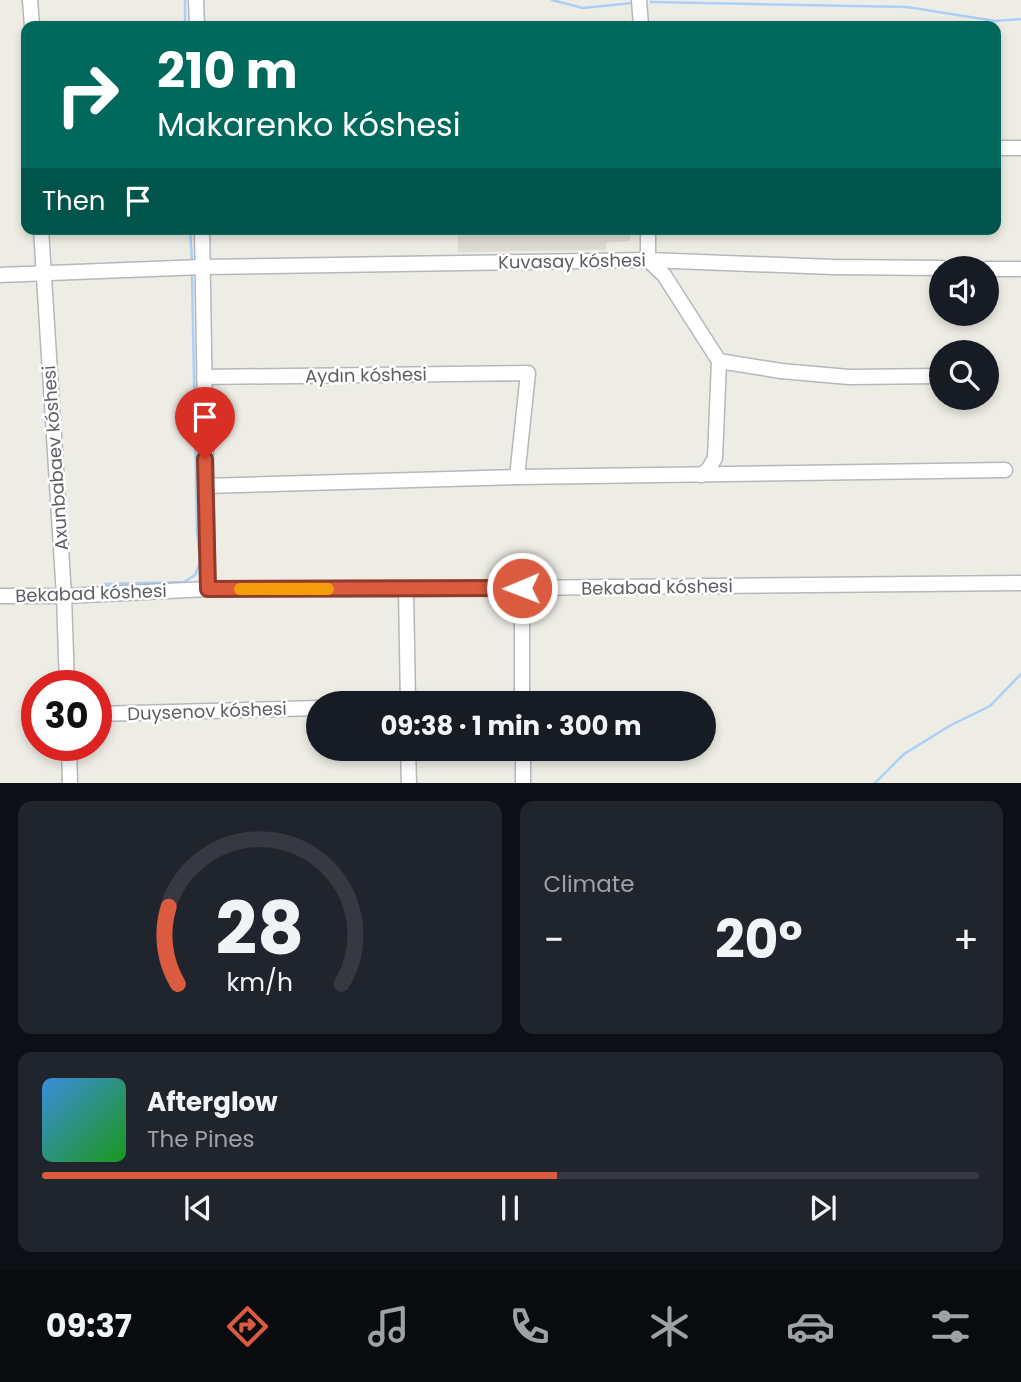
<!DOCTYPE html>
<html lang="en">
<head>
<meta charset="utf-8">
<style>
	:root { --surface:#171b24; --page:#20242c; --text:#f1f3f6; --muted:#9ea1a6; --line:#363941; --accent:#da5b40 }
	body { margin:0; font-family:Poppins,sans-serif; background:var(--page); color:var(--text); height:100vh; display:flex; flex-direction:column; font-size:26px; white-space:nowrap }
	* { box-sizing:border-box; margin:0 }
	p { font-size:23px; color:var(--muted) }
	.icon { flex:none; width:38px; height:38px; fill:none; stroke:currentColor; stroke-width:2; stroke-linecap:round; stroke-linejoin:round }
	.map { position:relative; height:783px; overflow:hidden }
	.panel { display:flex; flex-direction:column; gap:18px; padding:18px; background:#0d0f14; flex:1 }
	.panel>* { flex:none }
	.top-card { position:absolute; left:21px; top:21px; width:980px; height:214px; border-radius:14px; box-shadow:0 4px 10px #0003; background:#00695c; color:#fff; overflow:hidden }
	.fabs { position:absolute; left:929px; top:256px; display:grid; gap:14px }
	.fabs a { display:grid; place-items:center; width:70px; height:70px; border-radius:50%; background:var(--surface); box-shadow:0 4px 10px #0003; font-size:35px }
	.speed { position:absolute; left:21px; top:670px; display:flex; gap:14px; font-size:35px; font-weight:700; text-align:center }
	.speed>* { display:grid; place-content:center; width:91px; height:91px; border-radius:50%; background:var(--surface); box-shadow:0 4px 10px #0003; line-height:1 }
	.speed .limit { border:10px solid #d22; background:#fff; color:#111 }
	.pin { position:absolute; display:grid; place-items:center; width:60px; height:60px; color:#fff; margin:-72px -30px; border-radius:50% 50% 50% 0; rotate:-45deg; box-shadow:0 0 7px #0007 }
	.pin .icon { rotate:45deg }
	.me { position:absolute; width:77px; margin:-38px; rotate:269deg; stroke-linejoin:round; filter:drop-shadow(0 0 5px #0008) }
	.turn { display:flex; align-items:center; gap:24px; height:147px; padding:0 21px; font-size:32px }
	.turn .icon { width:91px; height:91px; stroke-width:2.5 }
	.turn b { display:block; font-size:49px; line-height:60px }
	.then { display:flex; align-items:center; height:66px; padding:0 21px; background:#0003; gap:14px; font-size:26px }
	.big { font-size:52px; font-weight:700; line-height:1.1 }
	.panel .widget { flex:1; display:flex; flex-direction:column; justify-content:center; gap:10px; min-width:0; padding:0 24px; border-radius:14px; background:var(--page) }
	.panel .dial { align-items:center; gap:0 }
	.dial svg { height:182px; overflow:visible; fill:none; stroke:var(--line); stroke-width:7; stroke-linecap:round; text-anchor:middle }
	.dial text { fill:var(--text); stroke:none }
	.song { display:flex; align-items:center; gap:21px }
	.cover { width:84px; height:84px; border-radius:10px; background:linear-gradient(135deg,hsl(210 70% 55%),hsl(120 70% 35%)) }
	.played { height:7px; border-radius:4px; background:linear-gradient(90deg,var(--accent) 55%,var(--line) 55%) }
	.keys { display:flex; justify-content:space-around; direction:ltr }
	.heat { display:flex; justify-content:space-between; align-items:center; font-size:38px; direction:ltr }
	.panel .tiles { flex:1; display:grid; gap:18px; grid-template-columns:1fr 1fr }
	.widget:last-child { grid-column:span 2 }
	.trip { position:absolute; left:306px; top:691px; width:410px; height:70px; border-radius:35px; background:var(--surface); box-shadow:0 4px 10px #0003; font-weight:700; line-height:70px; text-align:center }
	.tab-bar { display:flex; height:112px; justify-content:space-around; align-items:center; background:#090b0e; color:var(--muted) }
	.tab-bar .icon { width:49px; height:49px }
	.tab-bar .current { color:var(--accent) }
	.tab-bar b { font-size:32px; color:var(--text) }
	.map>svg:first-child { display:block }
	.education { fill:#dedcd4 }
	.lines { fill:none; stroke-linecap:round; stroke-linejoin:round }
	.stream { stroke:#accff7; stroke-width:2.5 }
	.minor-casing { stroke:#b5b7bb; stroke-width:17 }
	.minor { stroke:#fff; stroke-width:14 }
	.route-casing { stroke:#8e3b2a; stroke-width:18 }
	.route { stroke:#da5b40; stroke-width:12 }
	.slow { stroke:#f59e0b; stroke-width:12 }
	.labels { text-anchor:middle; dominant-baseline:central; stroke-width:5; stroke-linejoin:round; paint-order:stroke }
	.street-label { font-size:18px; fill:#5d5f64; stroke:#fff }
</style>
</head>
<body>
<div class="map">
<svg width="1021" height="784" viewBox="0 0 1021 784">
	<rect width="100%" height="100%" fill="#eeede5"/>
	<!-- education -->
	<polygon class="education" points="458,229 631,229 630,241 606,243 606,250 458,252"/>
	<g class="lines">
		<!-- stream -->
		<g class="stream">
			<polyline points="552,0 583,8 632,3"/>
			<polyline points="651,2 907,7 995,21 1021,19"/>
			<polyline points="185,26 185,0"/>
			<polyline points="190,229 192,260"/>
			<polyline points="104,584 184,582 195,575 200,563 197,532 192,276"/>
			<polyline points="874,784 904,754 951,725 990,706 1021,674"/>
		</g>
		<defs>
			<g id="minor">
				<polyline points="30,0 32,26"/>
				<polyline points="196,0 197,26"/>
				<polyline points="639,0 641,26"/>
				<polyline points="996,148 1021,148"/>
				<polyline points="41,229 64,596 67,686"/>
				<polyline points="202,229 208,589"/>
				<polyline points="648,229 648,260 664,275 719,361 715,458 708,470 701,475"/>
				<polyline points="987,269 1019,269"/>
				<polyline points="0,275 202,267 648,260 833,267 942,268"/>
				<polyline points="719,361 781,371 849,377 942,376"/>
				<polyline points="204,377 528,373 517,477"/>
				<polyline points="206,486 517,477 1005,470"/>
				<polyline points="522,588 522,704"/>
				<polyline points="406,589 408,704"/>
				<polyline points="0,596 64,596 208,589 406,589 1021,583"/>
				<polyline points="96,714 318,708"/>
				<polyline points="69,746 70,784"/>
				<polyline points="408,749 409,784"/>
				<polyline points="523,749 523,784"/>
			</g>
		</defs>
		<!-- minor casing -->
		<use href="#minor" class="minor-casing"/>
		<!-- minor -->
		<use href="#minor" class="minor"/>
	</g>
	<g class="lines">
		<defs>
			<polyline id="route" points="205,459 208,589 522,588"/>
		</defs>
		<!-- route casing -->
		<use href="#route" class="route-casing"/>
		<!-- route -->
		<use href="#route" class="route"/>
		<!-- slow -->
		<polyline class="slow" points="240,589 328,589"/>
	</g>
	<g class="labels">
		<!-- street labels -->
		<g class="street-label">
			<text transform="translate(572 261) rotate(-1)">Kuvasay kóshesi</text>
			<text transform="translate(366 375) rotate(-1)">Aydın kóshesi</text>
			<text transform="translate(55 458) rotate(-94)">Axunbabaev kóshesi</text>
			<text transform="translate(657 587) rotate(-1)">Bekabad kóshesi</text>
			<text transform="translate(91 593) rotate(-2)">Bekabad kóshesi</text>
			<text transform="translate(207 711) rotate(-2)">Duysenov kóshesi</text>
		</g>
	</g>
</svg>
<div class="fabs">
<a><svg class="icon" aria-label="sound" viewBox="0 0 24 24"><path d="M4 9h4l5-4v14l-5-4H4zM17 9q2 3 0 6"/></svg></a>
<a><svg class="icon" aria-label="search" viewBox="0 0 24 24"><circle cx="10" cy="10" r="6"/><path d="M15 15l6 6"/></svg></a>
</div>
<div class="speed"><div class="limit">30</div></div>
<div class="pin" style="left:205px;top:459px;background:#d93025"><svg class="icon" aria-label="arrive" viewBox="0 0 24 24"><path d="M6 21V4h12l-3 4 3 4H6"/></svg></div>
<svg class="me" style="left:522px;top:588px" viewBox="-20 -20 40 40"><circle r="17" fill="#da5b40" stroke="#fff" stroke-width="3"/><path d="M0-11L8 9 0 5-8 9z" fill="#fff"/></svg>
<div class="trip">09:38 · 1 min · 300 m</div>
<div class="top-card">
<div class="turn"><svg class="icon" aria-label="right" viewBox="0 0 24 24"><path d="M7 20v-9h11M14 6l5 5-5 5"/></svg><div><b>210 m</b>Makarenko kóshesi</div></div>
<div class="then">Then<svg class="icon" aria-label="arrive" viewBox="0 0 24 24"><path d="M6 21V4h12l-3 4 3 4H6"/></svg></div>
</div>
</div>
<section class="panel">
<div class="tiles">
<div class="widget dial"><svg viewBox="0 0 100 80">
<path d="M14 69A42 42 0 1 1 86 69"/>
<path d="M14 69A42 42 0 0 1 10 35" stroke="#da5b40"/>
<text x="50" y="56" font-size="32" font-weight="700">28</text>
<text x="50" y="72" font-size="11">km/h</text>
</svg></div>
<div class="widget"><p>Climate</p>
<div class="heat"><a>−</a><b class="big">20°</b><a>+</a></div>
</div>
<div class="widget">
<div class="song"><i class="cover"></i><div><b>Afterglow</b><p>The Pines</p></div></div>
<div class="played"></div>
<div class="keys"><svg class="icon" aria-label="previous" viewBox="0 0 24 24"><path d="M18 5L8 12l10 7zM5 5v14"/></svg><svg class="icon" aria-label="pause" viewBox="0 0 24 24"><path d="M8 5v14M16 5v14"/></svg><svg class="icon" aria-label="next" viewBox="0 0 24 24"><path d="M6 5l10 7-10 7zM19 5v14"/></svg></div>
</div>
</div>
</section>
<nav class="tab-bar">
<b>09:37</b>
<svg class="icon current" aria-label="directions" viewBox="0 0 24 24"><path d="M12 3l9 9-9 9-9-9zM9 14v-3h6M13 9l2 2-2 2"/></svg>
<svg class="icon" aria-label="music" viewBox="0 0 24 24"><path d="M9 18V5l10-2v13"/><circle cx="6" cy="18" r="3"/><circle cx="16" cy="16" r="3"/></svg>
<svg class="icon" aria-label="phone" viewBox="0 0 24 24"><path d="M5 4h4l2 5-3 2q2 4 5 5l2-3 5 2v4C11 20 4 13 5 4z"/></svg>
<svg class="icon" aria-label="climate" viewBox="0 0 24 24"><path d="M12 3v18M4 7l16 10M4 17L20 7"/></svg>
<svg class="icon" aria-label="car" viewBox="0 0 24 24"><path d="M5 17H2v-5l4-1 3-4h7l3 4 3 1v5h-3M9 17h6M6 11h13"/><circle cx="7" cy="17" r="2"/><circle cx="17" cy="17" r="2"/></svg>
<svg class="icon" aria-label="filters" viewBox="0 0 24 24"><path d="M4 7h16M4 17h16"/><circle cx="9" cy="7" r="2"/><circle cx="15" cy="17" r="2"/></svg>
</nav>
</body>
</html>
